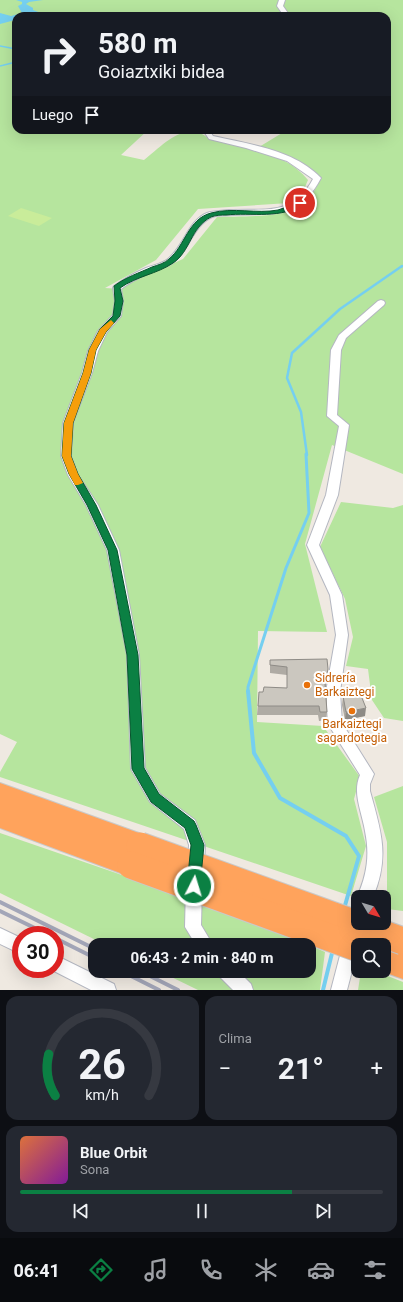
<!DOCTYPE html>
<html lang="es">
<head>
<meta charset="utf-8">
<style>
	:root { --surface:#171b24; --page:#242831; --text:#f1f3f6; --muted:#9ea1a6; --line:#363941; --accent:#0b8043 }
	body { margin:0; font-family:Roboto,sans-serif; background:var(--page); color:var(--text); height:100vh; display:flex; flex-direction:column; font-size:15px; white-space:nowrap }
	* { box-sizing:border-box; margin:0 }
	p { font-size:13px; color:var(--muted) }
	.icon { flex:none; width:22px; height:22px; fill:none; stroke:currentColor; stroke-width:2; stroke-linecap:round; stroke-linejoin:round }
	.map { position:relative; height:990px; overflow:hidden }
	.drawer { display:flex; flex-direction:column; gap:6px; padding:6px; background:#0d0f14; flex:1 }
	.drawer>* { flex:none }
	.top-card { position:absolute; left:12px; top:12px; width:379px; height:122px; border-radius:12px; box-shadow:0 4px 16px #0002; background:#171b24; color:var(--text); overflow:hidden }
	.needle { width:26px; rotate:128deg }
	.fabs { position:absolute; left:351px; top:890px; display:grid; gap:8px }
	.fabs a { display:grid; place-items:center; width:40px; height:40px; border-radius:8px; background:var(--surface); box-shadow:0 4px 16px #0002; font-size:20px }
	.speed { position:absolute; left:12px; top:926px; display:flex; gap:8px; font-size:20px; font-weight:700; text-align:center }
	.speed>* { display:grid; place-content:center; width:52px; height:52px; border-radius:50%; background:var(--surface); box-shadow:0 4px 16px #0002; line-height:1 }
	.speed .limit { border:6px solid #d22; background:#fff; color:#111 }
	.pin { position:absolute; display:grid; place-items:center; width:34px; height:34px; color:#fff; margin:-17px; border:2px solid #fff; border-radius:50%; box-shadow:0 1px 4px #0007 }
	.me { position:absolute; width:44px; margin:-22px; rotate:5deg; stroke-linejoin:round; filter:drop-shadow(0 0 3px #0008) }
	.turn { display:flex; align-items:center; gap:14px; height:84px; padding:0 20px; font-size:18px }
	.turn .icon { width:52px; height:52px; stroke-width:2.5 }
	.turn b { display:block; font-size:28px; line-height:34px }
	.then { display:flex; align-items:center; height:38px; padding:0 20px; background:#0003; gap:8px; font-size:15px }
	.big { font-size:30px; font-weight:700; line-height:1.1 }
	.drawer .card { flex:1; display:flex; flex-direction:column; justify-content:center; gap:6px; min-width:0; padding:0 14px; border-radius:12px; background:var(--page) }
	.drawer .dial { align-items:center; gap:0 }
	.dial svg { height:104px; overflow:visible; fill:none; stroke:var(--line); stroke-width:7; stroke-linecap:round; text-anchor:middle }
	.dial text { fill:var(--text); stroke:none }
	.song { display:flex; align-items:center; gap:12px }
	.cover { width:48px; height:48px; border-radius:6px; background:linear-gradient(135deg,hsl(20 70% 55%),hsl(290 70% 35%)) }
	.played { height:4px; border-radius:2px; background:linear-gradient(90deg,var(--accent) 75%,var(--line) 75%) }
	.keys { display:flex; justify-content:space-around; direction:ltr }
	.heat { display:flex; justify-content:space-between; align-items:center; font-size:22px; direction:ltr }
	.drawer .tiles { flex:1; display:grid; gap:6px; grid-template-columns:1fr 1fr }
	.card:last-child { grid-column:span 2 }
	.trip { position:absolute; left:88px; top:938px; width:228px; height:40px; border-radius:12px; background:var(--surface); box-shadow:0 4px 16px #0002; font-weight:700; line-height:40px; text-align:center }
	.dock { display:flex; height:64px; justify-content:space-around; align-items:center; background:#090b0e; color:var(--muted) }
	.dock .icon { width:28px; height:28px }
	.dock .current { color:var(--accent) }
	.dock b { font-size:18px; color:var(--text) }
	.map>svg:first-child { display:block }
	.green { fill:#b6e59e; fill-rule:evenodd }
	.pitch { fill:#c9ec9a }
	.water { fill:#75cff0 }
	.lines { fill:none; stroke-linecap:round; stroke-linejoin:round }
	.stream-far4 { stroke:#75cff0; stroke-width:1.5 }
	.stream-far3 { stroke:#75cff0; stroke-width:2 }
	.stream-far2 { stroke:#75cff0; stroke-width:2.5 }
	.stream-far1 { stroke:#75cff0; stroke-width:3 }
	.stream { stroke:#75cff0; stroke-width:4 }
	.minor-casing { stroke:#b4b7c1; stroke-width:2 }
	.motorway-casing { stroke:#c9c9c9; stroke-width:2 }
	.minor { fill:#fff; fill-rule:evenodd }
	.motorway { fill:#ffa35c; fill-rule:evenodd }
	.rail { stroke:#a3a6b8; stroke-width:4 }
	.motorway-bridge-casing { stroke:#c9c9c9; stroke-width:29; stroke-linecap:butt }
	.motorway-bridge { stroke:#ffa35c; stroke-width:27 }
	.wall { fill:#afaba4 }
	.shaded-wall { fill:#8e8b86 }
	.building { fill:#cbc7bf; stroke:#8e8b86 }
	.route { fill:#0b8043; stroke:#07532c }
	.slow { fill:#f59e0b }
	.food-dot { fill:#e8710a; stroke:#fff; stroke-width:1.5 }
	.labels { text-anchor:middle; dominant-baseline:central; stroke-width:4; stroke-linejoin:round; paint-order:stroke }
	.near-food-label { font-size:12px; fill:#c56008; stroke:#fff; text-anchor:start }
</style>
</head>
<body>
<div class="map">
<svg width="403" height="990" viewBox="0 0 403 990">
	<rect width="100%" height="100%" fill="#efe9e1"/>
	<!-- green -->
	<g class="green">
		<path d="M0,0h403v474l-71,-29 -27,99 22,88 -69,-1 -1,91 66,4 37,51 -6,22 12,47 -15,50 -351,-119v-5l17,-30 -17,-8zM16,16h371v114h-100l-28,17c24,8 45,12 61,33 -5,9 -10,21 -20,27 -18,11 -62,9 -83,10l-34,42 -55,24 -7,6 -16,-1 51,-28 42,-51 91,-6 13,-9 6,-14c-22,-28 -66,-34 -99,-41 -23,-21 -47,7 -65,21l-23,-5 27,-25h-132z"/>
		<polygon points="341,502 393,508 403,505 403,721 384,718 372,700 368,669 346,666 353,637 345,599 320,547"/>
		<polygon points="403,786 403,911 387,909 387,842 374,797"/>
		<polygon points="0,833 177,894 308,945 106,945 0,893"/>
		<polygon points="309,945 325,952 320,990 198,990 159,971 309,971"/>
		<polygon points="361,971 375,971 403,982 403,990 358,990"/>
	</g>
	<!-- pitch -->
	<polygon class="pitch" points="21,208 52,218 39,226 8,216"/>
	<!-- water -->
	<polygon class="water" points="16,0 43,0 29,2 26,4 33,8 33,10 49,16 16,16 15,20 0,24 0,13 11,16 22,13 18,6 22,4 22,2"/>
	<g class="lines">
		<!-- stream-far4 -->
		<g class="stream-far4">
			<polyline points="0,46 16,49"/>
			<polyline points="0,66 16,62"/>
		</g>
		<!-- stream-far3 -->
		<polyline class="stream-far3" points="401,267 403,266"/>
		<!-- stream-far2 -->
		<polyline class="stream-far2" points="307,455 301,412 287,378 292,353 340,309 402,266"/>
		<!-- stream-far1 -->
		<polyline class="stream-far1" points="248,692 248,687 286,568 309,513 306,454"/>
		<!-- stream -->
		<g class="stream">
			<polyline points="248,691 254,753 280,798 346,836 359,856 344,909"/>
			<polyline points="323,990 333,949"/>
		</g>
		<defs>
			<g id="minor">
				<polygon points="279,0 285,0 283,6 290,16 284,16 277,6"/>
				<path d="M203,130h6l4,6c36,8 82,14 108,42 -23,43 -46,34 -88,37 -7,0 -15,0 -21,2 -18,8 -23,32 -37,44 -6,6 -14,7 -22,10 -11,5 -22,10 -32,18l2,12 -2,15 -14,16 -9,19 -6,22 -19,50 -2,33 7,19 20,30 21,45 20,105 6,113 15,26 35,26 10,25 -1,21 -3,5 -5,2 -5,-2 -3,-5 1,-21 -5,-16 -34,-27 -19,-33 -4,-114 -20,-105 -21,-45 -18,-30 -7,-19 2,-33 19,-50 6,-22 10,-20 15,-16 2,-14 -2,-13 1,-2c10,-7 20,-13 32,-18 7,-3 16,-4 22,-9 16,-13 20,-38 39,-46 6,-2 15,-2 22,-3 37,-2 64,7 84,-31l-26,-18 -41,-13 -37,-9z"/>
				<path d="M381,300l3,1 1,2 -1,2 -38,33 -5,12 -4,65 12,10 -11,70 -19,50 23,50 6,40 -8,57 2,31 32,51 -4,10v7c11,40 20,66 3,106h-15v2l-1,-2c10,-22 13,-42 8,-66 -3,-19 -13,-38 -5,-56l-32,-51 -2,-32 10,-57 -6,-40 -23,-50 19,-50 13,-69 -12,-10 4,-66 8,-15 39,-34z"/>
				<polygon points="194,880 199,882 202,887 201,925 213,945 196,945 185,927 186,887 189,882"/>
				<polygon points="0,928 21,938 21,954 0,944"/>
				<polygon points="351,936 357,939 359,944 347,990 331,990 343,944 345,939"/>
				<polygon points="55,955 114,984 116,990 91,990 50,969 55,969"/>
				<polygon points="218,971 238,971 251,984 253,990 233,990 220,977"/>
			</g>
			<g id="motorway">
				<polygon points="0,783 150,837 154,846 150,855 141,858 145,865 141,874 131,877 0,828"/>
				<polygon points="384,944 403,951 403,979 381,971 384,971 384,945 381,945"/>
			</g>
		</defs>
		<!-- minor casing -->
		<use href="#minor" class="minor-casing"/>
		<!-- motorway casing -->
		<use href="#motorway" class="motorway-casing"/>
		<!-- minor -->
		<use href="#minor" class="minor"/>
		<!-- motorway -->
		<use href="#motorway" class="motorway"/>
		<!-- rail -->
		<g class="rail">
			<polyline points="0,902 95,949"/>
			<polyline points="0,911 49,935"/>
			<polyline points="55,938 95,958"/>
			<polyline points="121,971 159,990"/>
			<polyline points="140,971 178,990"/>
		</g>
		<defs>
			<g id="motorway-bridge">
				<polyline points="140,846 403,941"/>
				<polyline points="131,865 358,948"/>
			</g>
		</defs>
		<!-- motorway-bridge casing -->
		<use href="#motorway-bridge" class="motorway-bridge-casing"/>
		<!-- motorway-bridge -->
		<use href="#motorway-bridge" class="motorway-bridge"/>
	</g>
	<!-- wall -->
	<g class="wall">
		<polygon points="270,660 327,677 326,686 327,712 326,720 319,721 318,715 257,715 259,692 263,692 287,688 287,675 270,673"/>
		<polygon points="343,696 365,716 345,720 342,705"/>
	</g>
	<!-- shaded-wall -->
	<polygon class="shaded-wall" points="366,708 365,716 345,720 346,712"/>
	<!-- building -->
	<g class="building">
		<polygon points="327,659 328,669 325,684 327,712 320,712 319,706 258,706 259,692 263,692 264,687 287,688 287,667 270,665 270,660"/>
		<polygon points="360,693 366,708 346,712 343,696"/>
	</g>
	<!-- route -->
	<path class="route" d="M298,201l6,2c-21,17 -53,9 -78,12 -4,0 -10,0 -15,2 -21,11 -20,34 -38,46 -16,11 -36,13 -53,25l3,13 -3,15 -14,16 -10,18 -5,23 -18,50 -2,33 7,18 18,31 21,45 21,105 6,113 15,26 35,27 2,4 8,20 -4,41 -2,4 -4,2 -5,-2 -2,-4 4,-41 -6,-17 -34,-26 -19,-33 -5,-114 -19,-105 -21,-45 -18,-31 -7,-18 2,-33 19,-50 6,-23 11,-21 13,-13 2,-15 -1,-15c12,-9 25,-13 38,-19 6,-2 13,-4 17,-8 16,-13 19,-40 42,-46 22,-6 46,1 67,-3 7,-2 14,-6 20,-9z"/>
	<!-- slow -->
	<polygon class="slow" points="111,320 114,323 106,332 96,350 91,373 73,423 71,456 78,474 83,483 78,485 75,485 69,474 62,456 64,423 83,373 89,350 100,329"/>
	<!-- markers -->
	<g class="food-dot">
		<circle cx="307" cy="685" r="4"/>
		<circle cx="352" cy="711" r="4"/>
	</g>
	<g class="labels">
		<!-- near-food labels -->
		<g class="near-food-label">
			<text x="315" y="678">Sidrería<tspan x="315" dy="14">Barkaiztegi</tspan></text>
			<text x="352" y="724" text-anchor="middle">Barkaiztegi<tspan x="352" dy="14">sagardotegia</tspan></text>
		</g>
	</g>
</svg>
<div class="fabs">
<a><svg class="needle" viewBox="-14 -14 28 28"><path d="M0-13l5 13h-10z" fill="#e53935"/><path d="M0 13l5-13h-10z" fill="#9ea1a6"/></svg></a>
<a><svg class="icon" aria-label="search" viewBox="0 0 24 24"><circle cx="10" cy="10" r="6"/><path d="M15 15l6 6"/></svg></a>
</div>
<div class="speed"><div class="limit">30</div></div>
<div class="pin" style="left:300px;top:203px;background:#d93025"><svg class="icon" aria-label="arrive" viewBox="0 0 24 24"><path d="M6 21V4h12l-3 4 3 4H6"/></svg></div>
<svg class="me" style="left:194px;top:886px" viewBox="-20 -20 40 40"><circle r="17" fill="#0b8043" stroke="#fff" stroke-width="3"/><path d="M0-11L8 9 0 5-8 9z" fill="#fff"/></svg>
<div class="trip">06:43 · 2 min · 840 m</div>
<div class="top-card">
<div class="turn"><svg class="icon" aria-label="right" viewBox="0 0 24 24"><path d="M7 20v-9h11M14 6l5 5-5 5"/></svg><div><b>580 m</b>Goiaztxiki bidea</div></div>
<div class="then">Luego<svg class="icon" aria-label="arrive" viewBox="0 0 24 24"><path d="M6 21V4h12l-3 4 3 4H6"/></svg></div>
</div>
</div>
<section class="drawer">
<div class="tiles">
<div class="card dial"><svg viewBox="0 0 100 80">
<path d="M14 69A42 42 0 1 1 86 69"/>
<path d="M14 69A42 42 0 0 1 9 37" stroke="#0b8043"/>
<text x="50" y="56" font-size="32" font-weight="700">26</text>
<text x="50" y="72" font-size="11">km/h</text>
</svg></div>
<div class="card"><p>Clima</p>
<div class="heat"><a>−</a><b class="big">21°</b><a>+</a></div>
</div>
<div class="card">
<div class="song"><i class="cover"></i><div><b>Blue Orbit</b><p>Sona</p></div></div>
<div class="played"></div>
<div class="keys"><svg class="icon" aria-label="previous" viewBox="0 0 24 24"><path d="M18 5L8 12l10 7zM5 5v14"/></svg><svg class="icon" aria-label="pause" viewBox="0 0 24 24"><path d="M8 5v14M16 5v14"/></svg><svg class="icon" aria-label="next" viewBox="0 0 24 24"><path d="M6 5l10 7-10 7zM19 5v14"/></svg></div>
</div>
</div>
</section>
<nav class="dock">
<b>06:41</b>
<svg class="icon current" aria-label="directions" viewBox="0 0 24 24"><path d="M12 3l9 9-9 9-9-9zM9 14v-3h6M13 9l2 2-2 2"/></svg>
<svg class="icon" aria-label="music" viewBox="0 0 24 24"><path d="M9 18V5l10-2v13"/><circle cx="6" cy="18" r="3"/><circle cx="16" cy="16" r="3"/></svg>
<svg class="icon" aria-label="phone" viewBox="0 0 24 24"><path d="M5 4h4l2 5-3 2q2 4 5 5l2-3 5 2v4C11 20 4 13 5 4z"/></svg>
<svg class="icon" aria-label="climate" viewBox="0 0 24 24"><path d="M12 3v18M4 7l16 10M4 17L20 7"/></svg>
<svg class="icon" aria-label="car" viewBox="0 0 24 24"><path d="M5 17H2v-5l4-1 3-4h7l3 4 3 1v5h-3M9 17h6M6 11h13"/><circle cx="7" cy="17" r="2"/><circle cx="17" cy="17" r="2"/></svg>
<svg class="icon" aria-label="filters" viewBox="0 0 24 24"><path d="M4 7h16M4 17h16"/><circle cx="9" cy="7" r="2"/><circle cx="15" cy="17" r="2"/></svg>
</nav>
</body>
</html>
